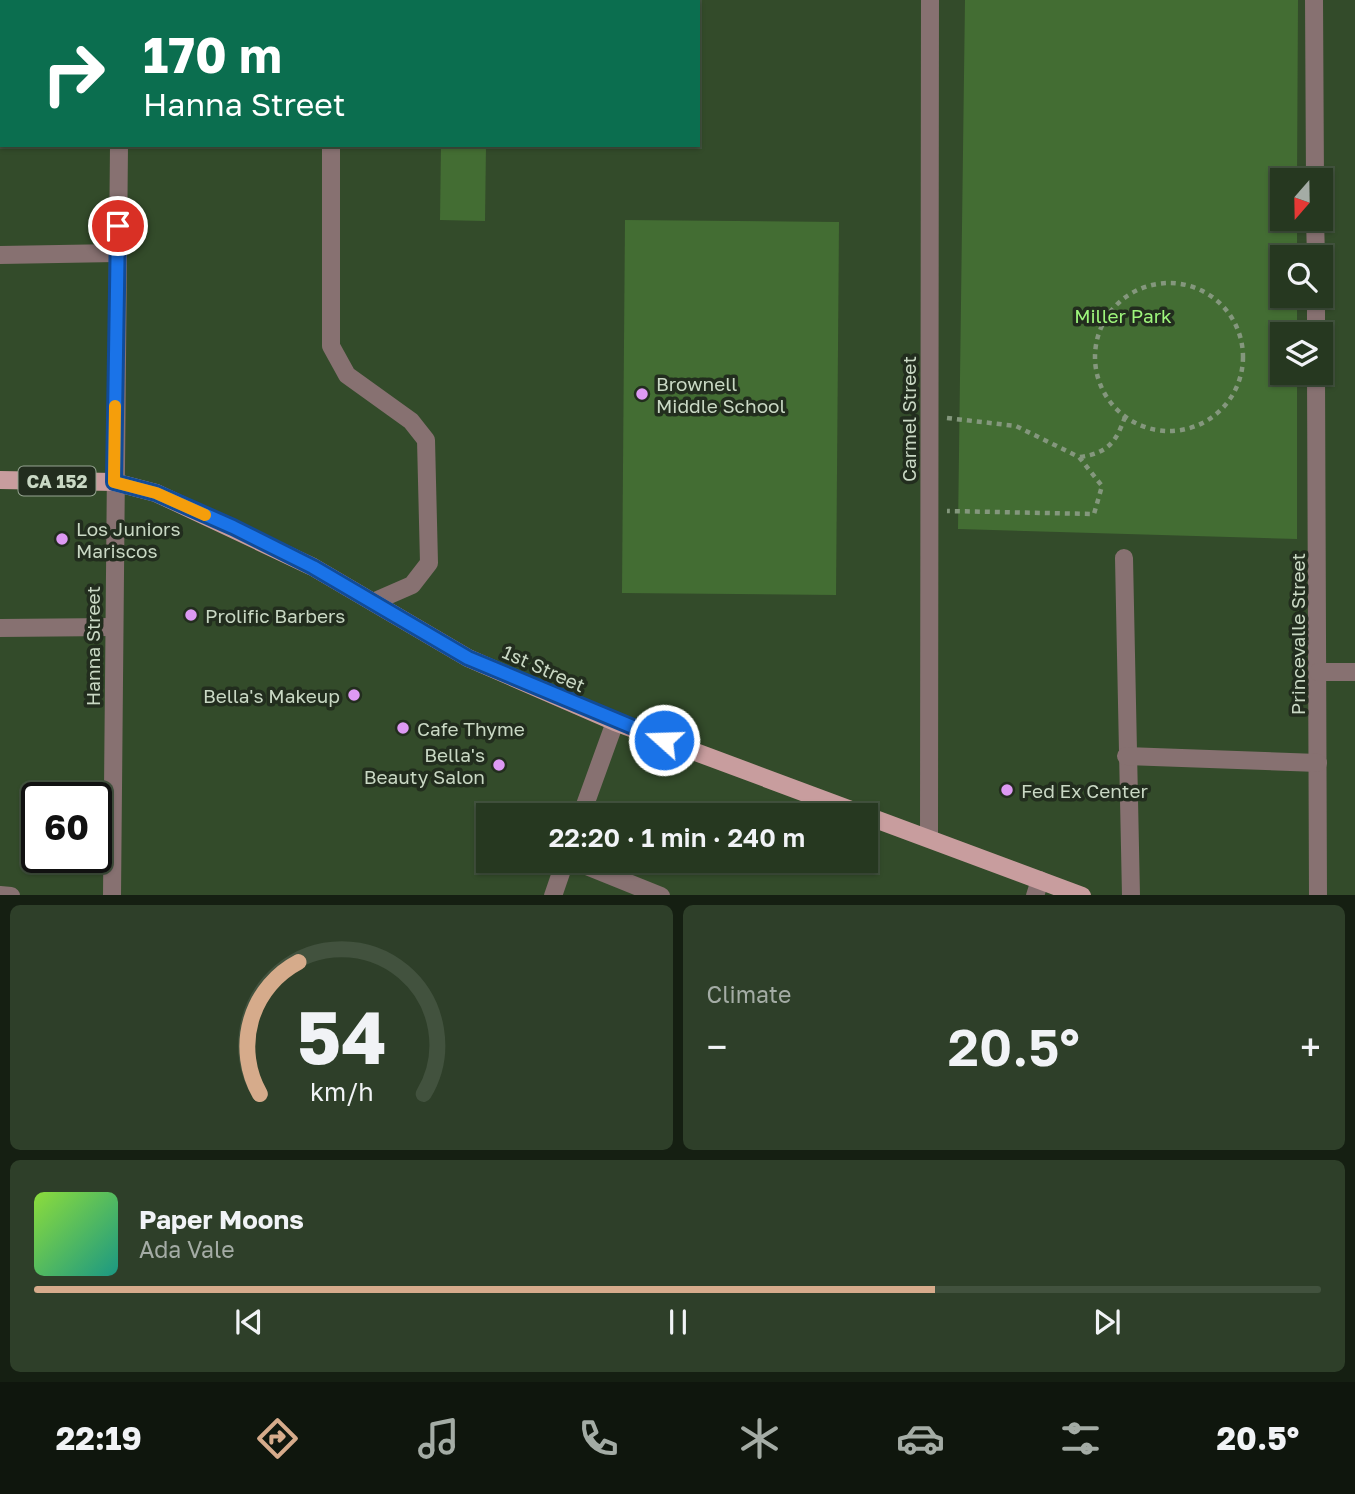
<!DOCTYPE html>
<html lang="en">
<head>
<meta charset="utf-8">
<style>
	:root { --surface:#263820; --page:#2e3f29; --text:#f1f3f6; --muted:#a4aca5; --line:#42523e; --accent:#d6ab8b }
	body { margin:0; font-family:"Golos Text",sans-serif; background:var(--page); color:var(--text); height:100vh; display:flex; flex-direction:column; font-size:26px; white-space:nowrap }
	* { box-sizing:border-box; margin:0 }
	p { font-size:23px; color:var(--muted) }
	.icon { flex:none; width:38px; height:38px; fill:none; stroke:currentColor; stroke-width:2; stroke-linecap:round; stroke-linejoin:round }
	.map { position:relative; height:895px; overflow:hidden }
	.side { display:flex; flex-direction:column; gap:10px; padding:10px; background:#151f12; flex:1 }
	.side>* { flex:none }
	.top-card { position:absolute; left:0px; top:0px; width:700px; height:147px; box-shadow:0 2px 5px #0004,0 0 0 2px var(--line); background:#0b6e4f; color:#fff; overflow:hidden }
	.needle { width:46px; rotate:200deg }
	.fabs { position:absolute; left:1270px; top:168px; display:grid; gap:14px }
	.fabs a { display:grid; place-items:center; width:63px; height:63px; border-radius:0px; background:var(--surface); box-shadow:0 2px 5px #0004,0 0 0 2px var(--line); font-size:35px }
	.speed { position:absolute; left:21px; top:782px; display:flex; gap:14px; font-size:35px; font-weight:700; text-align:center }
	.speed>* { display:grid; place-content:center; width:91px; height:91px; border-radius:50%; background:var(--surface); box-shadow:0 2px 5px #0004,0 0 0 2px var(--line); line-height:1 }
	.speed .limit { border:4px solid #111; border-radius:10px; background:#fff; color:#111 }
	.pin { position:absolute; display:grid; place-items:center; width:60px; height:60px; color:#fff; margin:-30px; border:4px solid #fff; border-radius:50%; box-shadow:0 2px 7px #0007 }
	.me { position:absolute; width:77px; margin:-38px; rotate:290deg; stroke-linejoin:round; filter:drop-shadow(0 0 5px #0008) }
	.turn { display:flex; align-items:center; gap:24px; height:147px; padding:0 28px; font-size:32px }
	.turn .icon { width:91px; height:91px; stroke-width:2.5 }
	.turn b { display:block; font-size:49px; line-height:60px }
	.big { font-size:52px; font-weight:600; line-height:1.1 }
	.side .card { flex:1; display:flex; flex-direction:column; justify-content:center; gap:10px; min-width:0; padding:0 24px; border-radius:10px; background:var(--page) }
	.side .dial { align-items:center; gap:0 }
	.dial svg { height:182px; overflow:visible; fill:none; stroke:var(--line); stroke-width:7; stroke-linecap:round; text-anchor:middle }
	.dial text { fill:var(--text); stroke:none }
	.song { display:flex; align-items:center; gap:21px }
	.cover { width:84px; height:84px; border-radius:10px; background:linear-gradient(135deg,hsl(90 70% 55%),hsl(170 70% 35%)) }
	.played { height:7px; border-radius:4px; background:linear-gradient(90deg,var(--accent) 70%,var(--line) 70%) }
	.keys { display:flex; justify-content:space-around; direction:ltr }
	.heat { display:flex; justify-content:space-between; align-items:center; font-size:38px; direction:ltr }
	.side .tiles { flex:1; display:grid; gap:10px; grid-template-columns:1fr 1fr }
	.card:last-child { grid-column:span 2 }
	.trip { position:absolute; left:476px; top:803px; width:402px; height:70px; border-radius:0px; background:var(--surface); box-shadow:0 2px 5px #0004,0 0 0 2px var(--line); font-weight:600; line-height:70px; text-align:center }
	.tabs { display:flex; height:112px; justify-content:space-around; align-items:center; background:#0f160d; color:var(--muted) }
	.tabs .icon { width:49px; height:49px }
	.tabs .selected { color:var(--accent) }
	.tabs b { font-size:32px; color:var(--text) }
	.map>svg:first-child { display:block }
	.green { fill:#436d33 }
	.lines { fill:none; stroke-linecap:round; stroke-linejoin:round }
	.path { stroke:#84977d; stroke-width:4.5; stroke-dasharray:5 5; stroke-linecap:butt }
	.minor { stroke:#877171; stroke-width:18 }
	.major { stroke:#c89d9e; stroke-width:18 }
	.route-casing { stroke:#114b97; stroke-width:18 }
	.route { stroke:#1a73e8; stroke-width:12 }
	.slow { stroke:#f59e0b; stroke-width:12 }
	.poi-dot { fill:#dd99f3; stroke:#222d1e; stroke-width:2.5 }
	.labels { text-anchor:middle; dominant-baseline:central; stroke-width:7; stroke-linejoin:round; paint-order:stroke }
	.shield { fill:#222d1e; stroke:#97a592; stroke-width:2 }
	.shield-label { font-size:18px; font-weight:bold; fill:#c9d8c4 }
	.park-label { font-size:19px; fill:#9ef67c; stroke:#222d1e }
	.poi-label { font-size:19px; fill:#c9d8c4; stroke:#222d1e; text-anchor:start }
	.street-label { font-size:19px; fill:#c9d8c4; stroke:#222d1e }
</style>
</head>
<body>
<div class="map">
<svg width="1355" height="896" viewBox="0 0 1355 896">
	<rect width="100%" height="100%" fill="#334b2a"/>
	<!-- green -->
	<g class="green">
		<polygon points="965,0 1298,0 1297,180 1283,180 1283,219 1297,219 1297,257 1283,257 1283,296 1297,296 1297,334 1283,334 1283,373 1297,373 1297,539 958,529"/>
		<polygon points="441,145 486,145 485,221 440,220"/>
		<polygon points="625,220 839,222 836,595 622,593"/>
	</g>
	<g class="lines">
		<!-- path -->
		<g class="path">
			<circle cx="1169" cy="357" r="74"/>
			<polyline points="947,418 1016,426 1079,457 1102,486 1094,514 947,511"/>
			<path d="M1080,457c28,-4 36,-15 45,-40"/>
		</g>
		<!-- minor -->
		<g class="minor">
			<polyline points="1314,0 1315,180"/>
			<polyline points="121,2 121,0"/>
			<polyline points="331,2 331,0"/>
			<polyline points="0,121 2,121"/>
			<polyline points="331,145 331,346 347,375 411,421 426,440 429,563 412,585 373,602"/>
			<polyline points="1315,219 1316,257"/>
			<polyline points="0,255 117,253"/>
			<polyline points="1316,296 1316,334"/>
			<polyline points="1316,373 1318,896"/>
			<polyline points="1124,558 1131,896"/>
			<polyline points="0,628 113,627"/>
			<polyline points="1318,672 1355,672"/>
			<polyline points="1126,756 1318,763"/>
			<polyline points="581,816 615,722"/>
			<polyline points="929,838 930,0"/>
			<polyline points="574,861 661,896"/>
			<polyline points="0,895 11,896"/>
			<polyline points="112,896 119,145"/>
			<polyline points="553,896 565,861"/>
			<polyline points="1035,896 1040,880"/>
		</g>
		<!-- major -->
		<polyline class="major" points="0,480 114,482 156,493 313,567 468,658 615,722 1082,896"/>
	</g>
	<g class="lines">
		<defs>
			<polyline id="route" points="118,226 114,482 156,493 233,527 313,567 468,658 664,740"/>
		</defs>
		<!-- route casing -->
		<use href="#route" class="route-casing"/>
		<!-- route -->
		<use href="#route" class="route"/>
		<!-- slow -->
		<polyline class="slow" points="115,406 114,482 156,493 205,515"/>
	</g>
	<!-- markers -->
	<g class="poi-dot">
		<circle cx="642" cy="394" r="7"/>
		<circle cx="62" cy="539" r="7"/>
		<circle cx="191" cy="615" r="7"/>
		<circle cx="354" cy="695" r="7"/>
		<circle cx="403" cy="728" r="7"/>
		<circle cx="499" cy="765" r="7"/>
		<circle cx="1007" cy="790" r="7"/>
	</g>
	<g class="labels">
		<!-- shield labels -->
		<rect class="shield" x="18.5" y="466.5" width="77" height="29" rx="5"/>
		<g class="shield-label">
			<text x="57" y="481">CA 152</text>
		</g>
		<!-- park labels -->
		<g class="park-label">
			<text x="1123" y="315">Miller Park</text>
		</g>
		<!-- poi labels -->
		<g class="poi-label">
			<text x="656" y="383">Brownell<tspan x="656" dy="22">Middle School</tspan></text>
			<text x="76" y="528">Los Juniors<tspan x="76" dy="22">Mariscos</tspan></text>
			<text x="205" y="615">Prolific Barbers</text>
			<text x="340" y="695" text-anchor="end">Bella's Makeup</text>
			<text x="417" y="728">Cafe Thyme</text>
			<text x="485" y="754" text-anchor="end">Bella's<tspan x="485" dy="22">Beauty Salon</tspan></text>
			<text x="1021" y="790">Fed Ex Center</text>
		</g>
		<!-- street labels -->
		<g class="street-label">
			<text transform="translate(908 419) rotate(-90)">Carmel Street</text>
			<text transform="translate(1297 634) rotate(-90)">Princevalle Street</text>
			<text transform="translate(92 646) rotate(-90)">Hanna Street</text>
			<text transform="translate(544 668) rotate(24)">1st Street</text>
		</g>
	</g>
</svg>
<div class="fabs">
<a><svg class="needle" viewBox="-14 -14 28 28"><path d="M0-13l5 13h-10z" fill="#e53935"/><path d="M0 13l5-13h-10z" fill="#a4aca5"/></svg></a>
<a><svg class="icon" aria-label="search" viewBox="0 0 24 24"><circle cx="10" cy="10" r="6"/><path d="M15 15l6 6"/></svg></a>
<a><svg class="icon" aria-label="layers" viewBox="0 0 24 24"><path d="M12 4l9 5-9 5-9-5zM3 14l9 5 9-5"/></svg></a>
</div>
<div class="speed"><div class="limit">60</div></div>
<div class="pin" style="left:118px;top:226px;background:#d93025"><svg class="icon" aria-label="arrive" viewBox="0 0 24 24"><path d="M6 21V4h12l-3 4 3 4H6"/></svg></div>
<svg class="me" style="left:664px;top:740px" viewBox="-20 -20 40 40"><circle r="17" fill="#1a73e8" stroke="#fff" stroke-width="3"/><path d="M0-11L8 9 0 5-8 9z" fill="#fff"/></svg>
<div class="trip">22:20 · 1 min · 240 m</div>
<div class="top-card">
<div class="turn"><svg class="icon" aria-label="right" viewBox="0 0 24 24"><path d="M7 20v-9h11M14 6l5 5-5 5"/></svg><div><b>170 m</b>Hanna Street</div></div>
</div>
</div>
<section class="side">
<div class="tiles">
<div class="card dial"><svg viewBox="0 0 100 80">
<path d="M14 69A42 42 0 1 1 86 69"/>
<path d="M14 69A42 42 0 0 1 31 11" stroke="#d6ab8b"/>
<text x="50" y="56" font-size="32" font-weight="700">54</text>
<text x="50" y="72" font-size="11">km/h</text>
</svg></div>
<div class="card"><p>Climate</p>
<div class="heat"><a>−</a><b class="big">20.5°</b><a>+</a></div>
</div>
<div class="card">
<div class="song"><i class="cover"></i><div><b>Paper Moons</b><p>Ada Vale</p></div></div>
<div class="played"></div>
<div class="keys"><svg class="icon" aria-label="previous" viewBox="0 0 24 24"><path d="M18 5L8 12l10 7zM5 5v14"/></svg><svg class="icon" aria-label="pause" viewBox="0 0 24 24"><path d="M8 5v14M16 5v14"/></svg><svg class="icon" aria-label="next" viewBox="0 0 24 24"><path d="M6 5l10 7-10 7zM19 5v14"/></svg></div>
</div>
</div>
</section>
<nav class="tabs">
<b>22:19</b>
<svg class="icon selected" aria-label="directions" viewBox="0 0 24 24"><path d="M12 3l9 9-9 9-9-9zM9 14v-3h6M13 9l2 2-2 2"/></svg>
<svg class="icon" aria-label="music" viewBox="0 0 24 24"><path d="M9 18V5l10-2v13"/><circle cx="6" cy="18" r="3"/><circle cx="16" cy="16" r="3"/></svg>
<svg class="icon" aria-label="phone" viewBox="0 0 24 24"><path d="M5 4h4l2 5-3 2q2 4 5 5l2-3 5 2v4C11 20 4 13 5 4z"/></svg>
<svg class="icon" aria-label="climate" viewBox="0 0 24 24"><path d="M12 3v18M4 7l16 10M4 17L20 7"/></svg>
<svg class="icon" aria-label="car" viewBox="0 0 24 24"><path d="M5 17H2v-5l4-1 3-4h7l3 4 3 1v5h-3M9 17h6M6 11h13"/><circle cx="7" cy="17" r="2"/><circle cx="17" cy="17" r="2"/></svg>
<svg class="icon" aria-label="filters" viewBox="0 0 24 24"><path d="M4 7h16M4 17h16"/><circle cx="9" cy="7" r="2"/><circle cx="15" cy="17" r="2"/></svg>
<b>20.5°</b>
</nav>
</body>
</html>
